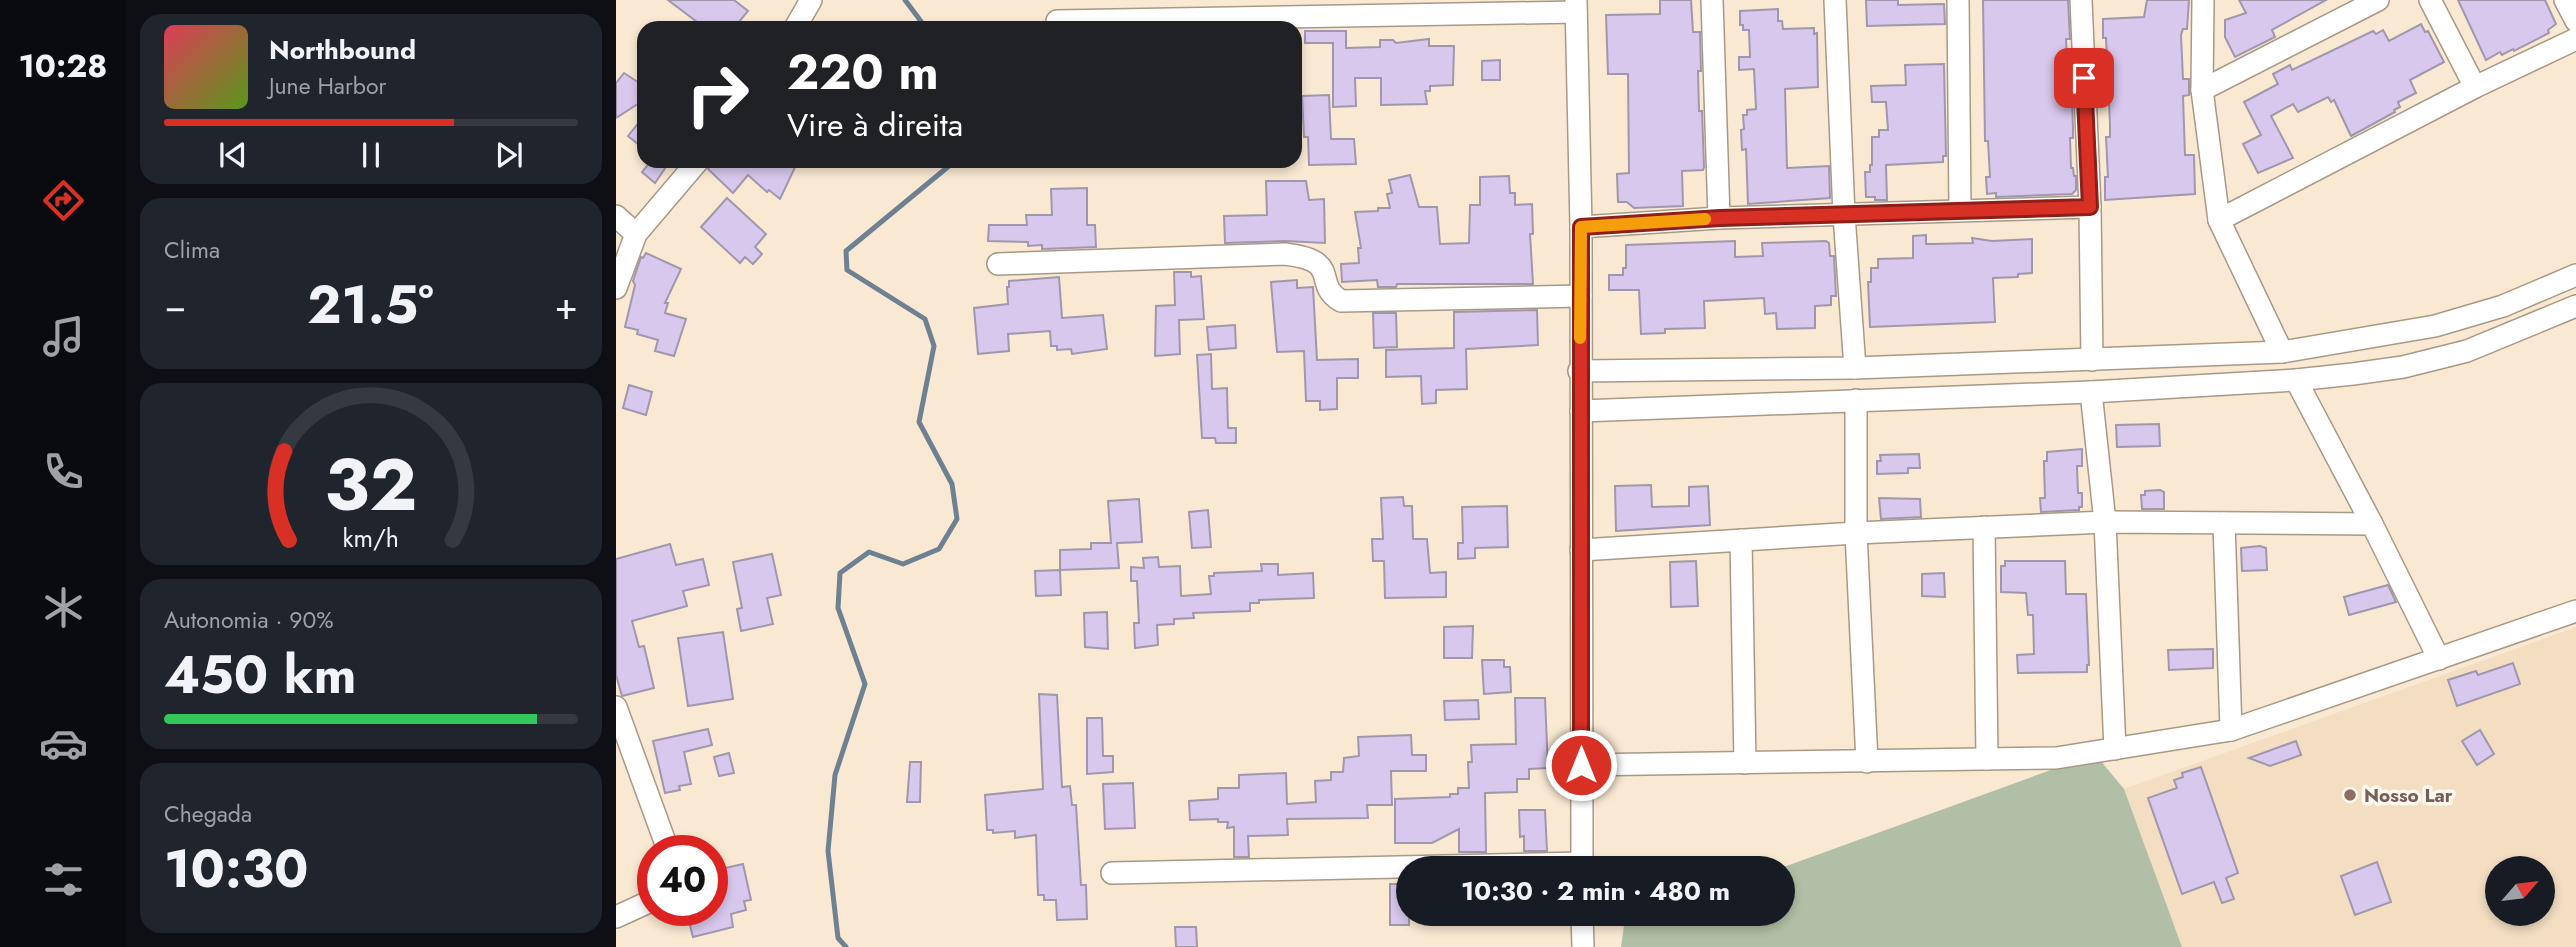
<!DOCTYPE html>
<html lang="pt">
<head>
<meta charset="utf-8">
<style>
	:root { --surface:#171b24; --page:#20242c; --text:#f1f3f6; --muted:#9ea1a6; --line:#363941; --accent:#d93025 }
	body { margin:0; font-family:Jost,sans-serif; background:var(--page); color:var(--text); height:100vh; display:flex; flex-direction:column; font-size:26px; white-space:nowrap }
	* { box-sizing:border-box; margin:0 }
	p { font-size:23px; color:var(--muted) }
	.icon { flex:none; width:38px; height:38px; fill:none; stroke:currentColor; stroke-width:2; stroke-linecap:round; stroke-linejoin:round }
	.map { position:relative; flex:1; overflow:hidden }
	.panel { display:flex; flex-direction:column; gap:14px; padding:14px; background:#0d0f14; width:490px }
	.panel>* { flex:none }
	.banner { position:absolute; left:21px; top:21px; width:665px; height:147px; border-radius:21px; box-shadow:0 4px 10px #0003; background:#202124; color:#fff; overflow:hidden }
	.needle { width:46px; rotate:62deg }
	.tools { position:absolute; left:1869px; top:856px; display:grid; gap:14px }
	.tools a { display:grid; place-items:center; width:70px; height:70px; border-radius:50%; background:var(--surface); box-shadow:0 4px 10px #0003; font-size:35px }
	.speed { position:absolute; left:21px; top:835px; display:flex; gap:14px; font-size:35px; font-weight:700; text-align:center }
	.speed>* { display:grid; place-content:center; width:91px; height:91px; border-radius:50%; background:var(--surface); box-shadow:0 4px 10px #0003; line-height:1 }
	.speed .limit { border:10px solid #d22; background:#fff; color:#111 }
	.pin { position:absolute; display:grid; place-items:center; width:60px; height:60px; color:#fff; margin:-30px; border-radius:14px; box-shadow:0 4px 10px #0006 }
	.me { position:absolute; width:77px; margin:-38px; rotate:0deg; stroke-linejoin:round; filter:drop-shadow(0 0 5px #0008) }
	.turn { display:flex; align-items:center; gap:24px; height:147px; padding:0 35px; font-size:32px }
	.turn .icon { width:91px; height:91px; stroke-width:2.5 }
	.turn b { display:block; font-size:49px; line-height:60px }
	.big { font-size:52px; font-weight:700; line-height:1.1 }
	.panel .tile { flex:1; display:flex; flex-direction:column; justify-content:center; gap:10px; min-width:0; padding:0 24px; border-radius:21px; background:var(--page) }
	.panel .dial { align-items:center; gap:0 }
	.dial svg { height:182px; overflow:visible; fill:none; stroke:var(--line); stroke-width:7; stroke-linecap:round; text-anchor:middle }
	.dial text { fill:var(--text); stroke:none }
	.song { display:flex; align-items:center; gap:21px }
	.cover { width:84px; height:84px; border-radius:10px; background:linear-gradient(135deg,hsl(350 70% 55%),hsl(90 70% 35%)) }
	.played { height:7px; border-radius:4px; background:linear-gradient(90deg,var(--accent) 70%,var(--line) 70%) }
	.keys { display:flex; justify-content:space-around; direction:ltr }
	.heat { display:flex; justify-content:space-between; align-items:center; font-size:38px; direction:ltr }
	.charge { height:10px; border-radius:5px; background:linear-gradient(90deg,#34c759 90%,var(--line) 0) }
	.trip { position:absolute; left:780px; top:856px; width:399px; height:70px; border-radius:35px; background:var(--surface); box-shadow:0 4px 10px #0003; font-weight:700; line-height:70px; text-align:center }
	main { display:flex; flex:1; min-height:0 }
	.tabs { display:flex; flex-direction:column; width:126px; justify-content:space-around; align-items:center; background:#090b0e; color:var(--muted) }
	.tabs .icon { width:49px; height:49px }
	.tabs .selected { color:var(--accent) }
	.tabs b { font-size:32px; color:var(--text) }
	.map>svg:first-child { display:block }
	.built { fill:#f3dec2; fill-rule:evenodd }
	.green { fill:#b1bfa6 }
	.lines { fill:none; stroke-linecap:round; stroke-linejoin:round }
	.stream { stroke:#6d8192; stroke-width:5 }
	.building { fill:#d8c8ed; stroke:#a097ad; stroke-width:2 }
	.minor-casing { stroke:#a89985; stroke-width:24 }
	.minor { stroke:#fff; stroke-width:21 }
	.route-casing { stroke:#8d1f18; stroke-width:18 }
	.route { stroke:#d93025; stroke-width:12 }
	.slow { stroke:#f59e0b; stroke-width:12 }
	.education-dot { fill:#8d6e63; stroke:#fef8ef; stroke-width:2.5 }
	.labels { text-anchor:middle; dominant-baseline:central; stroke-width:7; stroke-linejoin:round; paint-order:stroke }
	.education-label { font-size:19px; font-weight:bold; fill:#785e54; stroke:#fef8ef; text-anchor:start }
</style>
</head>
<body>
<main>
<nav class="tabs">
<b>10:28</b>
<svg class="icon selected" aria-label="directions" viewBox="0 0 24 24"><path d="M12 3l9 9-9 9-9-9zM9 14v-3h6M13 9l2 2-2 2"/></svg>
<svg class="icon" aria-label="music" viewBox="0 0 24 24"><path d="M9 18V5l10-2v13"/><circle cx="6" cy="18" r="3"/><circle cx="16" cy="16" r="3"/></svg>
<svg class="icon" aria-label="phone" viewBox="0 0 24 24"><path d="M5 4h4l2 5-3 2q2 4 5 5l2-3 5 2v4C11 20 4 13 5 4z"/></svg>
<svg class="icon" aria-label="climate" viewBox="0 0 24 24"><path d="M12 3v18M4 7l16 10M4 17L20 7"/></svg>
<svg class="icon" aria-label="car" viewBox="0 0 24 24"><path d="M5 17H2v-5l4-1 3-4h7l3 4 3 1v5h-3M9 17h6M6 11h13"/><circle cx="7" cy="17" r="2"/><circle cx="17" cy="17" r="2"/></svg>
<svg class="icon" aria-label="filters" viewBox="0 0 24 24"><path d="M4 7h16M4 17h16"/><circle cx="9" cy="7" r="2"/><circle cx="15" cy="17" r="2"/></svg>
</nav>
<section class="panel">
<div class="tile">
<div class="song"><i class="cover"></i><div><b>Northbound</b><p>June Harbor</p></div></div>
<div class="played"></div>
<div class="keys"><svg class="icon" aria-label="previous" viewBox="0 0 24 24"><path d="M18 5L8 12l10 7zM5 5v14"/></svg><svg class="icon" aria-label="pause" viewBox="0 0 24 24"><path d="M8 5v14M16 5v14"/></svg><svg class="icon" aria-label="next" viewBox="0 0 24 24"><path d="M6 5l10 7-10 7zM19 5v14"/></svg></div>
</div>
<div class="tile"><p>Clima</p>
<div class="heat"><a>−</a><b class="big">21.5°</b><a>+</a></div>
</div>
<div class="tile dial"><svg viewBox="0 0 100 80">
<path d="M14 69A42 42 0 1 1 86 69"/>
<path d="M14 69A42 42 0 0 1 12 30" stroke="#d93025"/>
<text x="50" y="56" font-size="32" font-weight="700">32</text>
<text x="50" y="72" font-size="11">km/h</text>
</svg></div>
<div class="tile"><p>Autonomia · 90%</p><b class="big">450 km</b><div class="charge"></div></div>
<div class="tile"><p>Chegada</p><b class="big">10:30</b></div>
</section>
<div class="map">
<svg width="1960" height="947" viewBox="0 0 1960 947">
	<rect width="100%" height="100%" fill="#f9e9d3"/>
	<!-- built -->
	<path class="built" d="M1960,627v320h-394l-58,-158zM1881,868h46v46h-46z"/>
	<!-- green -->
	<polygon class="green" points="1479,754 1508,789 1566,947 1005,947 1008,925 1040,914 1167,914 1167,868 1165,868"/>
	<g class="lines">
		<!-- stream -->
		<g class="stream">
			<polyline points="289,0 310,28"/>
			<polyline points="230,947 222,938 212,851 219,775 249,684 222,608 224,573 253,552 287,564 323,549 341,519 336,484 303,422 318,346 309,319 231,270 230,251 339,161"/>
		</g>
	</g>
	<!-- building -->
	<g class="building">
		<polygon points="52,0 118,0 132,11 118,28 76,28 81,22"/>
		<polygon points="1044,0 1075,0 1077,32 1084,32 1085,71 1082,71 1083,111 1086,111 1088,167 1087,170 1066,171 1067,206 1018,208 1011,202 1002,202 1001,174 1013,173 1012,74 992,74 990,15 1044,14"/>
		<polygon points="1250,0 1282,0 1282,5 1328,4 1329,24 1251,26"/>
		<polygon points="1367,0 1452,0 1454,39 1450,39 1451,60 1449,60 1447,68 1447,100 1456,99 1457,128 1457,138 1454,138 1455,168 1457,168 1458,176 1460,176 1460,190 1456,194 1380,197 1380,193 1371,194 1370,177 1374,177 1372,141 1369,141"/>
		<polygon points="1531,0 1573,0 1571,29 1567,29 1565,35 1567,79 1573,79 1573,95 1567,96 1569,155 1578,155 1579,194 1489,200 1489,177 1492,177 1490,137 1494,137 1494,124 1490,38 1487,38 1487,19 1528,17"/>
		<polygon points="1623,0 1710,0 1656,30 1659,37 1619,57 1609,37 1609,20 1630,13"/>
		<polygon points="1842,0 1929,0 1940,24 1932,30 1933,33 1898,51 1897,49 1886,55 1884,52 1870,60"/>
		<polygon points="1162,9 1162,21 1166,21 1167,29 1198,28 1198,34 1201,33 1202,87 1169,89 1171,168 1213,166 1214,198 1132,204 1130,149 1126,150 1125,130 1128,129 1127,115 1131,115 1131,110 1140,109 1138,69 1123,70 1123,57 1134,57 1133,30 1127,30 1127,25 1124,25 1124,11"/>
		<polygon points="1805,24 1809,32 1812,31 1828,62 1794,80 1800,93 1782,102 1784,107 1778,110 1779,112 1735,136 1718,100 1715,102 1712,97 1682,112 1677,104 1655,116 1677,158 1642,173 1627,144 1645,135 1628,102 1662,84 1657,74 1674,65 1676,70 1757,31 1760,34 1767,30 1773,41"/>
		<polygon points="689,31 730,31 730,48 764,47 764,40 777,40 780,43 813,39 813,46 838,46 837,85 814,86 814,91 809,91 811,104 765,105 765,78 739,78 740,106 717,107 717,43 689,43"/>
		<polygon points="884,60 884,80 866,80 866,61"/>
		<polygon points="1328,64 1330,156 1327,156 1327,162 1270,165 1271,200 1259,200 1259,197 1250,197 1249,172 1254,172 1254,165 1256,165 1256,137 1263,137 1263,130 1272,130 1270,102 1256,102 1255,86 1290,85 1289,65"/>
		<polygon points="8,73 28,86 28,100 0,118 0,83"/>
		<polygon points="713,95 715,139 738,139 740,164 693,165 692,137 688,137 686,96"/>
		<polygon points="28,116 28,149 12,136"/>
		<polygon points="35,161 54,161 39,183 26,172"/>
		<polygon points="95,161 182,161 164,199 153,190 151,192 132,175 117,193 92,169"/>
		<polygon points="794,175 803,207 821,207 824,244 853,243 854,205 864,205 864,177 893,176 894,193 899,193 899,205 916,204 917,234 914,234 917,284 781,284 780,287 762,287 761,280 726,282 725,264 743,263 742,248 745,248 739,212 762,211 762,208 774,208 771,194 776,193 773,180"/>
		<polygon points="650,181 690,181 693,200 708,199 709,243 669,241 609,243 608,216 651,215"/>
		<polygon points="471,188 471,225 479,225 480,247 426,249 426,245 412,246 412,242 372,241 373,225 411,225 410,215 436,215 435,189"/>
		<polygon points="111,198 150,234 139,247 146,254 137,264 129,257 124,263 85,227"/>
		<polygon points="1310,235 1310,244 1316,244 1357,243 1356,238 1376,241 1416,239 1416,273 1402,274 1402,277 1377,278 1379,322 1254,327 1252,282 1255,282 1255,268 1262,268 1262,259 1297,258 1297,236"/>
		<polygon points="1119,241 1119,257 1147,256 1146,243 1210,241 1213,243 1214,256 1218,256 1220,296 1215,296 1215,305 1199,306 1199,328 1161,329 1160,313 1149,314 1148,298 1088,301 1089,328 1049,329 1049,333 1025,334 1023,290 993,290 993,275 1007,275 1007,268 1010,268 1010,245"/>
		<polygon points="30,253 65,269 49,303 52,303 49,313 70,319 58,356 39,351 42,340 21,334 22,330 9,327 19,285 17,281 25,257 27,258"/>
		<polygon points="558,272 575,272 575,277 585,276 588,319 563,320 564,354 539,356 540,306 559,305"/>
		<polygon points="443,277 446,318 487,315 491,349 456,354 455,349 441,350 441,346 435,346 434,331 392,334 393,351 362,354 358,308 392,304 391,287 393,287 393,281"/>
		<polygon points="681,280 681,288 697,287 701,360 742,359 742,378 721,378 721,409 704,410 704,401 690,401 688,351 661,352 655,282"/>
		<polygon points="921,310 922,345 850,349 851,389 820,390 820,403 806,404 805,376 770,377 770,350 838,348 838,312"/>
		<polygon points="757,313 780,313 781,347 758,348"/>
		<polygon points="619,325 620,348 593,350 591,327"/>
		<polygon points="595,354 596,389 611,388 612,428 620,428 620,443 600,443 599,438 586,438 581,355"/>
		<polygon points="13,385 36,392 30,415 7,408"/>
		<polygon points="1543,424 1544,446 1501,447 1500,425"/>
		<polygon points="1466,449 1466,466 1461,466 1462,493 1466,493 1466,507 1463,507 1463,510 1425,512 1424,498 1429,498 1428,466 1428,461 1431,461 1431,452"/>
		<polygon points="1303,454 1304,468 1292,468 1292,473 1261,474 1261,461 1265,461 1264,455"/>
		<polygon points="1035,485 1036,507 1073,506 1073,487 1092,486 1094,525 1000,531 999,486"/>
		<polygon points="1544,490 1548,492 1548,509 1526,509 1525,495 1529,495 1529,491"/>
		<polygon points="787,497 788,506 796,506 797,539 811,539 814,573 830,572 830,597 769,598 768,561 757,561 756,539 767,539 765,498"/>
		<polygon points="1263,498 1304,499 1305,517 1265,519"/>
		<polygon points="523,499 526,542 501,543 503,568 444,570 444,550 475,549 475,543 495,543 492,501"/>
		<polygon points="891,506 892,547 859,548 859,558 842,559 842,543 847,543 846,507"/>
		<polygon points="592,510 595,547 576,548 573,512"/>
		<polygon points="54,544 60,565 87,559 93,585 67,591 71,606 16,621 23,647 28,646 38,688 6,696 0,675 0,559"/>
		<polygon points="1644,546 1650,548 1651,570 1626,571 1625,548"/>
		<polygon points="156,554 165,595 151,598 157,624 125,631 121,609 126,608 117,562"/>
		<polygon points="542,557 543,567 564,566 565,596 595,594 593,576 598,576 598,573 646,571 645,564 662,564 662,575 697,573 698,598 643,600 643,603 634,603 634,611 577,613 578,618 558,619 558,624 541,625 542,645 519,648 518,623 523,623 521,581 515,581 515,567 528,568 527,558"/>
		<polygon points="1080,561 1082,606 1055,607 1054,562"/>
		<polygon points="1389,561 1449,561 1450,594 1470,594 1473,665 1471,665 1471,672 1402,673 1401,655 1418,654 1417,615 1412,615 1410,593 1385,592 1385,566 1389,566"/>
		<polygon points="444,570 445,595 420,596 419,571"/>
		<polygon points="1328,573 1329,597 1306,596 1306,574"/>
		<polygon points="1772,585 1780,602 1733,615 1728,597"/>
		<polygon points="491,612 492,649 469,647 468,613"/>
		<polygon points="857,626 856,658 828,658 828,627"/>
		<polygon points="107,632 117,699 72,706 62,638"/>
		<polygon points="1597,649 1597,668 1553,670 1552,650"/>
		<polygon points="866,660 888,660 888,667 894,667 895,692 868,694"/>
		<polygon points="1897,663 1904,684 1841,706 1832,680 1860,671 1862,675"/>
		<polygon points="423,694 441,695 446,787 454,786 456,805 460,805 465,885 470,885 471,919 441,920 440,900 428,900 428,895 422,895 420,835 399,838 399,831 377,833 377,830 371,830 369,795 427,789"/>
		<polygon points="899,698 929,698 932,768 913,769 913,779 901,779 901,792 869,793 870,852 843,852 843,829 816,843 779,843 779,799 834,797 834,794 842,794 842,788 853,788 852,762 856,762 855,745 900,744"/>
		<polygon points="862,700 863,719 829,720 828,701"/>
		<polygon points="471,718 486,718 487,756 497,756 497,772 471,774"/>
		<polygon points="92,729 96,745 68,752 75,784 63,786 64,790 49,793 37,741"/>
		<polygon points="1864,730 1878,754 1861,765 1846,741"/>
		<polygon points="795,735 796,755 810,755 810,771 775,771 776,805 751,805 752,818 671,819 672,835 632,836 633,857 618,857 618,827 611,828 612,822 602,822 602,819 574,820 573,801 602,799 602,788 623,788 623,775 670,773 671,804 700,802 699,781 715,780 715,772 727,772 728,758 743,756 742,737"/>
		<polygon points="1680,741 1685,755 1654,766 1633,758"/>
		<polygon points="113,753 118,773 103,776 98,757"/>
		<polygon points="294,762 305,762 304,802 291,802"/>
		<polygon points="1585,767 1622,873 1610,878 1618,899 1606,903 1598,882 1566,894 1532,798 1561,788 1558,780 1567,777 1566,773"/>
		<polygon points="517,783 519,828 489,829 487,784"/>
		<polygon points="903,810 929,810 931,851 908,851 908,836 904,837"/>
		<polygon points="1761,862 1775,902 1739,915 1725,876"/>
		<polygon points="127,864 135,900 128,901 130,910 115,914 117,927 77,937 70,910 96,910 96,871"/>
		<rect x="774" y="884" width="19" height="41"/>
		<polygon points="559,927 580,927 581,947 560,947"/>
	</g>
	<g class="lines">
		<defs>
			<g id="minor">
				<polyline points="960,0 965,227 966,868"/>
				<polyline points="1096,0 1103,218"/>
				<polyline points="1219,0 1228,215 1239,368"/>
				<polyline points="1342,0 1344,210"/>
				<polyline points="1465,0 1474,207 1476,360"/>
				<polyline points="1587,0 1586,90 1603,220 1666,352"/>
				<polyline points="1814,0 1859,87"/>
				<polyline points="1949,0 1960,21"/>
				<polyline points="441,21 960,12"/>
				<polyline points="179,28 195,0"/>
				<polyline points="1586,90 1762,0"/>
				<polyline points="0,216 20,234"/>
				<polyline points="1603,220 1859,87 1960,39"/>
				<polyline points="965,227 1103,218 1474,207"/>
				<path d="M382,264l287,-10c59,7 26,29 56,47l240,-5"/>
				<polyline points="0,288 20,234 82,161"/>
				<polyline points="963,371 1239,368 1666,352 1819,326 1887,306 1960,275"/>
				<polyline points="1680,380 1756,524 1823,659"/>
				<polyline points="1475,392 1489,522 1499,749"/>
				<polyline points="1240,400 1240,533 1251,762"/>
				<polyline points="965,411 1475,392 1680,380 1737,374 1787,367 1851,351 1960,306"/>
				<polyline points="1608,523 1615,730"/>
				<polyline points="1368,527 1371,759"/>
				<polyline points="1125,540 1129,763"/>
				<polyline points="965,550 1240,533 1489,522 1756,524"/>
				<polyline points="0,707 52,850"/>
				<polyline points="965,765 1440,758 1615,730 1960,611"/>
				<polyline points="496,873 965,863"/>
				<polyline points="966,914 967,947"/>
				<polyline points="0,917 37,900"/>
			</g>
		</defs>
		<!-- minor casing -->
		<use href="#minor" class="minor-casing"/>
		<!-- minor -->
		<use href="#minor" class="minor"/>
	</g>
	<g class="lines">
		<defs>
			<polyline id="route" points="965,765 965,227 1104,218 1474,207 1468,78"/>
		</defs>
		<!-- route casing -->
		<use href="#route" class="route-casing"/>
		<!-- route -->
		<use href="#route" class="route"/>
		<!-- slow -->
		<polyline class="slow" points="964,338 965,227 1089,219"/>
	</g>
	<!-- markers -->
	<circle class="education-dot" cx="1734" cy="795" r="7"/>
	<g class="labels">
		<!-- education labels -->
		<g class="education-label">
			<text x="1748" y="795">Nosso Lar</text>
		</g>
	</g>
</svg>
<div class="tools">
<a><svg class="needle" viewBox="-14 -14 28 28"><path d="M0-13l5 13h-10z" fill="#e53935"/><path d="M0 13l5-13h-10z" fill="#9ea1a6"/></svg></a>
</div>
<div class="speed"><div class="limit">40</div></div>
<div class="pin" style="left:1468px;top:78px;background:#d93025"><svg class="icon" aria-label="arrive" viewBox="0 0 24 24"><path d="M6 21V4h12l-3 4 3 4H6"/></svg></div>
<svg class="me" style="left:965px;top:765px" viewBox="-20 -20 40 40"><circle r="17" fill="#d93025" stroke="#fff" stroke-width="3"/><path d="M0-11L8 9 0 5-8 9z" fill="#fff"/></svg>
<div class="trip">10:30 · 2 min · 480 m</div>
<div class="banner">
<div class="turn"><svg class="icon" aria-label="right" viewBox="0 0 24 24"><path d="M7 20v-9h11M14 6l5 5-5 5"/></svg><div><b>220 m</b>Vire à direita</div></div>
</div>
</div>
</main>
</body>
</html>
